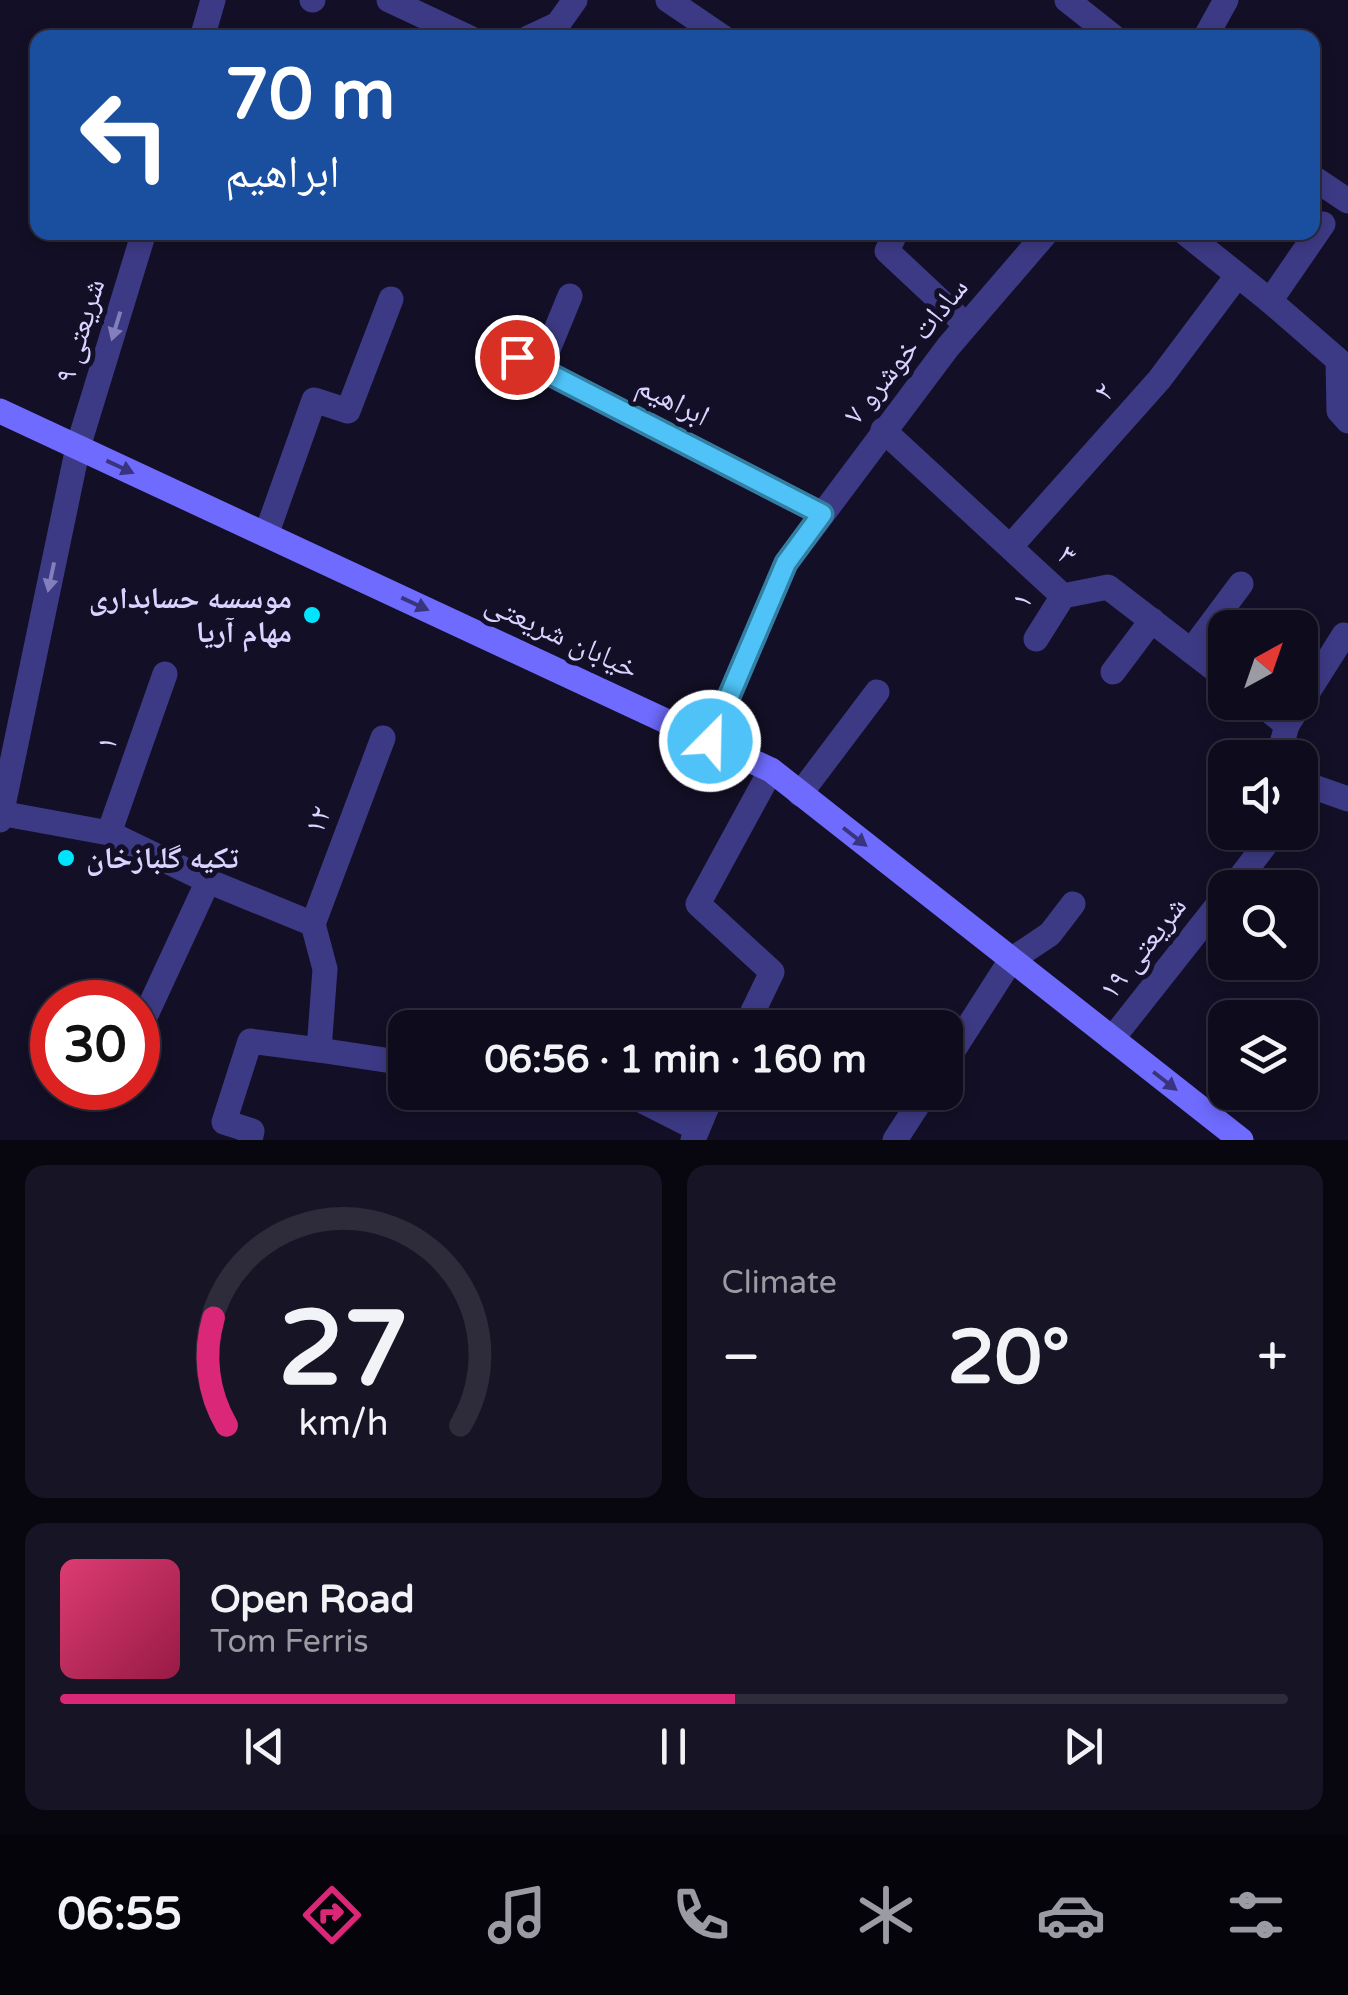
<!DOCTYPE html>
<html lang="en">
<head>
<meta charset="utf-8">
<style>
	:root { --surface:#0e0b1c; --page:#171425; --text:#f1f3f6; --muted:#9b9ba3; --line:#2e2b3b; --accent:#db2777 }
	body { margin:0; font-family:"Varela Round","Noto Naskh Arabic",sans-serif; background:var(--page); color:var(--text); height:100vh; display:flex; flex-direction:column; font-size:38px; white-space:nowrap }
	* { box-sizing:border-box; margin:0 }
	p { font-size:32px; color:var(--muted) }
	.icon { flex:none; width:55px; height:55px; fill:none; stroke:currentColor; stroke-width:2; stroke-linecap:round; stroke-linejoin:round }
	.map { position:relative; height:1140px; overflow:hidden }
	.sheet { display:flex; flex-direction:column; gap:25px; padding:25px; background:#08060f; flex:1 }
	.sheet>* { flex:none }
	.top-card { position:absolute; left:30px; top:30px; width:1290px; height:210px; border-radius:20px; box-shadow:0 5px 15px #0003,0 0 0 2px var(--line); background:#1a4fa0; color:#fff; overflow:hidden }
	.needle { width:65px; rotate:40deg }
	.buttons { position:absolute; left:1208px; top:610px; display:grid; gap:20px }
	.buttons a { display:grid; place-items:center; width:110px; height:110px; border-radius:20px; background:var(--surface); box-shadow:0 5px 15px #0003,0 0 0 2px var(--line); font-size:50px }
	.speed { position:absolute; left:30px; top:980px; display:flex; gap:20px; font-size:50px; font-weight:700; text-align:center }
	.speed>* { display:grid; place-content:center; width:130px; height:130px; border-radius:50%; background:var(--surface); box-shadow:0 5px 15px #0003,0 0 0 2px var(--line); line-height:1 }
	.speed .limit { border:15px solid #d22; background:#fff; color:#111 }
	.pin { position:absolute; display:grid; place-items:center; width:85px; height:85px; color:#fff; margin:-42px; border:5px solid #fff; border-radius:50%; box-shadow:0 2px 10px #0007 }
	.me { position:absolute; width:110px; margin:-55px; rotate:23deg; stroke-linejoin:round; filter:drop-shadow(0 0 8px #0008) }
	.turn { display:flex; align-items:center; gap:35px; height:210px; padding:0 30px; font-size:45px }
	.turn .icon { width:130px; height:130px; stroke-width:2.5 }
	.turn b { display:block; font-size:70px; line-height:85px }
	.big { font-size:75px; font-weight:800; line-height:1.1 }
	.sheet .widget { flex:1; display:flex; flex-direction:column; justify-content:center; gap:15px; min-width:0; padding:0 35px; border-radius:20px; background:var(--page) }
	.sheet .dial { align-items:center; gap:0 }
	.dial svg { height:260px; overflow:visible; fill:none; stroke:var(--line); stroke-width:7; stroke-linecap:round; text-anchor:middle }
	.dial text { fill:var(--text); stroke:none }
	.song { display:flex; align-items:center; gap:30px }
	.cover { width:120px; height:120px; border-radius:15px; background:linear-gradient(135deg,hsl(340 70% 55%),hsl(340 70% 35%)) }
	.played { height:10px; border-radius:5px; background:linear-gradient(90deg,var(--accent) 55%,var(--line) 55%) }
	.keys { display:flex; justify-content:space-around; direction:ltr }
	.heat { display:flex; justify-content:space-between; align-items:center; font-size:55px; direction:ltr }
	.sheet .tiles { flex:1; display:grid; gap:25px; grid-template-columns:1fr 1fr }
	.widget:last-child { grid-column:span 2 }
	.trip { position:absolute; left:388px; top:1010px; width:575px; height:100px; border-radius:20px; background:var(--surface); box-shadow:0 5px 15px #0003,0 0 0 2px var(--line); font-weight:800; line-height:100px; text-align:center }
	.dock { display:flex; height:160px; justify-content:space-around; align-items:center; background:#06040b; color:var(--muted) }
	.dock .icon { width:70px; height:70px }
	.dock .on { color:var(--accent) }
	.dock b { font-size:45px; color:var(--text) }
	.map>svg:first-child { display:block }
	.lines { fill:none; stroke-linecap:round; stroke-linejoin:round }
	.minor { stroke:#3d3a85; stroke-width:25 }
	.tertiary { stroke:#3d3a85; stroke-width:25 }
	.secondary { stroke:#6f6bff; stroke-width:25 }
	.oneway { fill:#837fbc }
	.oneway2 { fill:#38347d }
	.route-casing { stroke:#337fa1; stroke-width:25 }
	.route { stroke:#4fc3f7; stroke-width:18 }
	.poi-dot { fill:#00e5ff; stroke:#130f26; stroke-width:4 }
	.labels { text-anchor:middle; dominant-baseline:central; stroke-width:10; stroke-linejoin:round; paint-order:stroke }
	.street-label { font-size:30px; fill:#d9d4ff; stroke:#130f26 }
	.poi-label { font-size:30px; font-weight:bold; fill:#d9d4ff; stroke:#130f26; text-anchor:end }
</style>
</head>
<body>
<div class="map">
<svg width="1348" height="1140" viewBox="0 0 1348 1140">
	<rect width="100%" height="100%" fill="#130f26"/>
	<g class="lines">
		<!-- minor -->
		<g class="minor">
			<polyline points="312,0 313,0"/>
			<polyline points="389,0 470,38"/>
			<polyline points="668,0 724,38"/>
			<polyline points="202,38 213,0"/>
			<polyline points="528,38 558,24 575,0"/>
			<polyline points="1205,38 1226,0"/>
			<polyline points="896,232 887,251 966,325"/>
			<polyline points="1184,232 1270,301 1338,360 1339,411 1348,421"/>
			<polyline points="1270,301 1323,224"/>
			<polyline points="493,345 822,514"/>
			<polyline points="540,369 570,296"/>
			<polyline points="883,430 1063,596 1108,587 1225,677"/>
			<polyline points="266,535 314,400 348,411 391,299"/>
			<polyline points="1011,546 1159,380 1237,276"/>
			<polyline points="1036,639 1063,596"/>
			<polyline points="1191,651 1241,584"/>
			<polyline points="1113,672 1152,620"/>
			<polyline points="1258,702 1287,725 1278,758"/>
			<polyline points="1287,725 1344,635"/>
			<polyline points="710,741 786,563 948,347 1047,232"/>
			<polyline points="800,794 877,692"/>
			<polyline points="1300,800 1311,786 1348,799"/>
			<polyline points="0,813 109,833 208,881 313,924 325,969 319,1050 250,1041 224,1122 252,1131 250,1140"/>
			<polyline points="0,820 78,447 144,232"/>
			<polyline points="109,833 165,674"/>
			<polyline points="1232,888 1275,832"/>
			<polyline points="313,924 383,738"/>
			<polyline points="1011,960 1050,934 1073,904"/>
			<polyline points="485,1028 486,1028"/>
			<polyline points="745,1028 772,972 698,904 771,770"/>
			<polyline points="138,1032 208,881"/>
			<polyline points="1112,1039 1225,896"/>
			<polyline points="319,1050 405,1063"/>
			<polyline points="625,1092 696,1128"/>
			<polyline points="693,1140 713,1092"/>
		</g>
		<!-- tertiary -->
		<g class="tertiary">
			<polyline points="1067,0 1115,38"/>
			<polyline points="1312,177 1348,201"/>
			<polyline points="945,1063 1011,960"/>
			<polyline points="895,1140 926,1092"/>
		</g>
		<!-- secondary -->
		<polyline class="secondary" points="0,411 771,770 1241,1140"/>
	</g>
	<!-- one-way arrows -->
	<defs><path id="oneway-solid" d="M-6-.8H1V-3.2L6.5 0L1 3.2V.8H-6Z" transform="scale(2.5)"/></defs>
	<g class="oneway">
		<use href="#oneway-solid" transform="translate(116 326) rotate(107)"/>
		<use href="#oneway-solid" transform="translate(51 577) rotate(102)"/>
	</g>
	<g class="oneway2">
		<use href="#oneway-solid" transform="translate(120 467) rotate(25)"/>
		<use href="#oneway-solid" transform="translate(415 604) rotate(25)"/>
		<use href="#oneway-solid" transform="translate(855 837) rotate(38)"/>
		<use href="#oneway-solid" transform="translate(1165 1081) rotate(38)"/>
	</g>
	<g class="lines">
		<defs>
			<polyline id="route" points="517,357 822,514 786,563 710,741"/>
		</defs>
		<!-- route casing -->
		<use href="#route" class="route-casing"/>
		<!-- route -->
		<use href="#route" class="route"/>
	</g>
	<!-- markers -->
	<g class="poi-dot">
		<circle cx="312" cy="615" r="10"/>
		<circle cx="66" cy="858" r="10"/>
	</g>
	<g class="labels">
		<!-- street labels -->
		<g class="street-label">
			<text transform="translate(80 331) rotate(-73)">شریعتی ۹</text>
			<text transform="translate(906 351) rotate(-51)">سادات خوشرو ۷</text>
			<text transform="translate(1104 392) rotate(-48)">۲</text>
			<text transform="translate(673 401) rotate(27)">ابراهیم</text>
			<text transform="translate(1067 555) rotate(44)">۳</text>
			<text transform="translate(1022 600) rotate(-59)">۱</text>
			<text transform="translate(562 636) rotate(25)">خیابان شریعتی</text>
			<text transform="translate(107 743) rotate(-71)">۱</text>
			<text transform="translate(318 820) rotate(-69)">۱۲</text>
			<text transform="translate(1143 948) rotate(-52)">شریعتی ۱۹</text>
		</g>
		<!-- poi labels -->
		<g class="poi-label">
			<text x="292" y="598">موسسه حسابداری<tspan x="292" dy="34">مهام آریا</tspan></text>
			<text x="86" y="858" text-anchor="start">تکیه گلبازخان</text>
		</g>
	</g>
</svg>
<div class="buttons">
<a><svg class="needle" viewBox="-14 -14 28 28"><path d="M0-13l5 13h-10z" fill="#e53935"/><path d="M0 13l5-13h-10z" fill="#9b9ba3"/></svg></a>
<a><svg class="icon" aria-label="sound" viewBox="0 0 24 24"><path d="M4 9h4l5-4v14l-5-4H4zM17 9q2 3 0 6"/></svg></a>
<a><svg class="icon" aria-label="search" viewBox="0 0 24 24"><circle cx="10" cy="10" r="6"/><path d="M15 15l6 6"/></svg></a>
<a><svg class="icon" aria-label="layers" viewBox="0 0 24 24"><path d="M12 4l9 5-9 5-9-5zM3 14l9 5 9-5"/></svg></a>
</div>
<div class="speed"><div class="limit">30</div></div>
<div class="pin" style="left:517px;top:357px;background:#d93025"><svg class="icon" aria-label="arrive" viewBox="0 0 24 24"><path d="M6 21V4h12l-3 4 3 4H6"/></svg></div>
<svg class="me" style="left:710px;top:741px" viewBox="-20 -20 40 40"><circle r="17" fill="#4fc3f7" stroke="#fff" stroke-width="3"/><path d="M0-11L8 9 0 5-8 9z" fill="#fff"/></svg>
<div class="trip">06:56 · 1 min · 160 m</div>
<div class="top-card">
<div class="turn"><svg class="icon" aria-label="left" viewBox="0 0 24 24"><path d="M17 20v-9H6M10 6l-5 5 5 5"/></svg><div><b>70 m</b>ابراهیم</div></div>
</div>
</div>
<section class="sheet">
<div class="tiles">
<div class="widget dial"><svg viewBox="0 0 100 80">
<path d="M14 69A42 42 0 1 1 86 69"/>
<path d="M14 69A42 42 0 0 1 10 36" stroke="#db2777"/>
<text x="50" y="56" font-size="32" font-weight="700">27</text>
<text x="50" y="72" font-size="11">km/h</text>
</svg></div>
<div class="widget"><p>Climate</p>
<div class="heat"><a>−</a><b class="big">20°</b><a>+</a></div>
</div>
<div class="widget">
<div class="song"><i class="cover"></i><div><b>Open Road</b><p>Tom Ferris</p></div></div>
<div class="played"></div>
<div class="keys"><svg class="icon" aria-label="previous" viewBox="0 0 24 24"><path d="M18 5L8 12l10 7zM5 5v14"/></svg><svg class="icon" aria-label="pause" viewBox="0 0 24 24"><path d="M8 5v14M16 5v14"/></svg><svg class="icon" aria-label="next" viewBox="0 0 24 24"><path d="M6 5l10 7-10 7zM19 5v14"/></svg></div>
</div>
</div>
</section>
<nav class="dock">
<b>06:55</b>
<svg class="icon on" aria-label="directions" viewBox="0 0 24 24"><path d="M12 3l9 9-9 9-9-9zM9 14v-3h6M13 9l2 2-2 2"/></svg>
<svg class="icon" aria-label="music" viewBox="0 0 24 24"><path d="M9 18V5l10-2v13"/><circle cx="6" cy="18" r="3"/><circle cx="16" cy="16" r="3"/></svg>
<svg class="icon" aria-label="phone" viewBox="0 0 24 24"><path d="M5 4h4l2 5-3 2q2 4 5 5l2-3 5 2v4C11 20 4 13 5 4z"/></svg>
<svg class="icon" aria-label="climate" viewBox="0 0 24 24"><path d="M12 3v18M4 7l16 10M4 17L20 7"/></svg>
<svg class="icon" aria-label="car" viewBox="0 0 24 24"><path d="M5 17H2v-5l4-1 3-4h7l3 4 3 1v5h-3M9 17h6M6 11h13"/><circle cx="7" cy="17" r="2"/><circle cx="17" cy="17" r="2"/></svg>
<svg class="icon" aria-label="filters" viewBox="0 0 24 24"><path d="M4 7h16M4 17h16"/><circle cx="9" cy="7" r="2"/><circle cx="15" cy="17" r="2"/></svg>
</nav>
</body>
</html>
